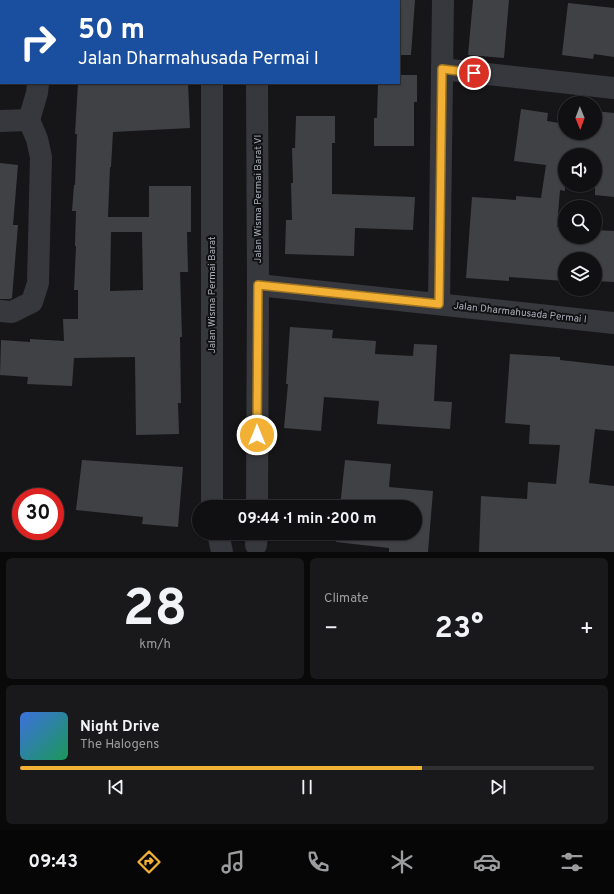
<!DOCTYPE html>
<html lang="en">
<head>
<meta charset="utf-8">
<style>
	:root { --surface:#101012; --page:#19191b; --text:#f1f3f6; --muted:#9c9d9f; --line:#303032; --accent:#f2b134 }
	body { margin:0; font-family:Overpass,sans-serif; background:var(--page); color:var(--text); height:100vh; display:flex; flex-direction:column; font-size:15px; white-space:nowrap }
	* { box-sizing:border-box; margin:0 }
	p { font-size:13px; color:var(--muted) }
	.icon { flex:none; width:22px; height:22px; fill:none; stroke:currentColor; stroke-width:2; stroke-linecap:round; stroke-linejoin:round }
	.map { position:relative; height:552px; overflow:hidden }
	.drawer { display:flex; flex-direction:column; gap:6px; padding:6px; background:#09090a; flex:1 }
	.drawer>* { flex:none }
	.banner { position:absolute; left:0px; top:0px; width:400px; height:84px; box-shadow:0 1px 3px #0004,0 0 0 1px var(--line); background:#1a4fa0; color:#fff; overflow:hidden }
	.needle { width:26px; rotate:179deg }
	.buttons { position:absolute; left:558px; top:96px; display:grid; gap:8px }
	.buttons a { display:grid; place-items:center; width:44px; height:44px; border-radius:50%; background:var(--surface); box-shadow:0 1px 3px #0004,0 0 0 1px var(--line); font-size:20px }
	.speed { position:absolute; left:12px; top:488px; display:flex; gap:8px; font-size:20px; font-weight:700; text-align:center }
	.speed>* { display:grid; place-content:center; width:52px; height:52px; border-radius:50%; background:var(--surface); box-shadow:0 1px 3px #0004,0 0 0 1px var(--line); line-height:1 }
	.speed .limit { border:6px solid #d22; background:#fff; color:#111 }
	.pin { position:absolute; display:grid; place-items:center; width:34px; height:34px; color:#fff; margin:-17px; border:2px solid #fff; border-radius:50%; box-shadow:0 1px 4px #0007 }
	.me { position:absolute; width:44px; margin:-22px; rotate:0deg; stroke-linejoin:round; filter:drop-shadow(0 0 3px #0008) }
	.turn { display:flex; align-items:center; gap:14px; height:84px; padding:0 12px; font-size:18px }
	.turn .icon { width:52px; height:52px; stroke-width:2.5 }
	.turn b { display:block; font-size:28px; line-height:34px }
	.big { font-size:30px; font-weight:700; line-height:1.1 }
	.drawer .widget { flex:1; display:flex; flex-direction:column; justify-content:center; gap:6px; min-width:0; padding:0 14px; border-radius:6px; background:var(--page) }
	.drawer .dial { align-items:center; gap:0 }
	.dial b { font-size:52px; line-height:1 }
	.song { display:flex; align-items:center; gap:12px }
	.cover { width:48px; height:48px; border-radius:6px; background:linear-gradient(135deg,hsl(220 70% 55%),hsl(150 70% 35%)) }
	.played { height:4px; border-radius:2px; background:linear-gradient(90deg,var(--accent) 70%,var(--line) 70%) }
	.keys { display:flex; justify-content:space-around; direction:ltr }
	.heat { display:flex; justify-content:space-between; align-items:center; font-size:22px; direction:ltr }
	.drawer .tiles { flex:1; display:grid; gap:6px; grid-template-columns:1fr 1fr }
	.widget:last-child { grid-column:span 2 }
	.trip { position:absolute; left:192px; top:500px; width:230px; height:40px; border-radius:20px; background:var(--surface); box-shadow:0 1px 3px #0004,0 0 0 1px var(--line); font-weight:700; line-height:40px; text-align:center }
	.dock { display:flex; height:64px; justify-content:space-around; align-items:center; background:#060607; color:var(--muted) }
	.dock .icon { width:28px; height:28px }
	.dock .on { color:var(--accent) }
	.dock b { font-size:18px; color:var(--text) }
	.map>svg:first-child { display:block }
	.building { fill:#404145; fill-rule:evenodd }
	.lines { fill:none; stroke-linecap:round; stroke-linejoin:round }
	.minor { stroke:#37383d; stroke-width:22 }
	.route-casing { stroke:#9d7322; stroke-width:10 }
	.route { stroke:#f2b134; stroke-width:7 }
	.labels { text-anchor:middle; dominant-baseline:central; stroke-width:4; stroke-linejoin:round; paint-order:stroke }
	.street-label { font-size:10px; fill:#a8adb8; stroke:#111113 }
</style>
</head>
<body>
<div class="map">
<svg width="614" height="552" viewBox="0 0 614 552">
	<rect width="100%" height="100%" fill="#161618"/>
	<!-- building -->
	<g class="building">
		<polygon points="399,0 415,0 411,55 399,55"/>
		<polygon points="473,0 509,0 504,58 468,55"/>
		<polygon points="568,3 614,8 614,57 594,54 593,59 562,55"/>
		<polygon points="399,75 417,75 417,102 414,102 414,146 374,146 374,118 377,118 378,83 399,83"/>
		<path d="M78,83h110l2,45 -77,4 -2,35h-1l-2,50h41v-31h42v46h-4l1,40h-8l2,65h-2l1,66h-3l1,31 -43,1 -1,-78 -61,1 -2,28 -45,-2 1,-7 -28,-2 1,-35 29,2v-3l34,2 -1,-22h15v-29h-4l2,-44h-1l1,-35h-4l2,-26h1l2,-51h-2zM111,232h31l1,58 -33,1z"/>
		<polygon points="521,109 548,113 547,121 565,124 565,133 595,133 595,111 614,113 614,197 595,195 595,155 565,155 565,191 560,190 557,227 565,228 565,237 595,237 595,230 614,231 614,282 595,281 595,259 565,259 565,281 509,277 509,281 466,278 472,197 516,200 516,196 541,198 546,165 514,161"/>
		<polygon points="296,116 335,116 335,143 332,143 332,194 415,197 413,230 355,228 354,256 285,254 286,220 292,220 291,183 293,183 292,148 295,148"/>
		<polygon points="0,163 18,165 13,225 18,225 12,298 10,299 0,299"/>
		<polygon points="290,327 333,330 332,338 376,341 375,354 413,356 414,344 437,345 434,401 452,402 450,429 377,424 379,401 324,397 321,431 284,428 288,384 286,384"/>
		<polygon points="510,354 560,357 560,360 614,366 614,431 595,429 589,483 614,486 614,552 479,552 481,496 527,499 528,482 556,484 560,445 529,444 530,425 505,423"/>
		<polygon points="82,460 183,467 178,527 142,524 143,517 76,510"/>
		<polygon points="345,460 391,464 389,487 433,491 428,552 389,552 389,548 336,542 337,533 415,533 415,507 340,507"/>
	</g>
	<g class="lines">
		<!-- minor -->
		<g class="minor">
			<polyline points="44,0 44,1"/>
			<polyline points="212,0 212,1"/>
			<polyline points="257,0 257,1"/>
			<polyline points="442,69 614,88"/>
			<polyline points="212,83 212,507"/>
			<polyline points="29,120 37,93 38,83"/>
			<polyline points="0,121 29,120"/>
			<polyline points="258,285 614,323"/>
			<polyline points="439,304 443,0"/>
			<polyline points="0,311 12,312 32,302 38,283 41,157 37,139 29,120"/>
			<polyline points="257,507 258,285 257,83"/>
			<polyline points="218,533 222,552"/>
			<polyline points="256,545 257,533"/>
		</g>
	</g>
	<g class="lines">
		<defs>
			<polyline id="route" points="257,435 258,285 439,304 442,69 474,73"/>
		</defs>
		<!-- route casing -->
		<use href="#route" class="route-casing"/>
		<!-- route -->
		<use href="#route" class="route"/>
	</g>
	<g class="labels">
		<!-- street labels -->
		<g class="street-label">
			<text transform="translate(258 199) rotate(-90)">Jalan Wisma Permai Barat VI</text>
			<text transform="translate(212 295) rotate(-90)">Jalan Wisma Permai Barat</text>
			<text transform="translate(520 313) rotate(6)">Jalan Dharmahusada Permai I</text>
		</g>
	</g>
</svg>
<div class="buttons">
<a><svg class="needle" viewBox="-14 -14 28 28"><path d="M0-13l5 13h-10z" fill="#e53935"/><path d="M0 13l5-13h-10z" fill="#9c9d9f"/></svg></a>
<a><svg class="icon" aria-label="sound" viewBox="0 0 24 24"><path d="M4 9h4l5-4v14l-5-4H4zM17 9q2 3 0 6"/></svg></a>
<a><svg class="icon" aria-label="search" viewBox="0 0 24 24"><circle cx="10" cy="10" r="6"/><path d="M15 15l6 6"/></svg></a>
<a><svg class="icon" aria-label="layers" viewBox="0 0 24 24"><path d="M12 4l9 5-9 5-9-5zM3 14l9 5 9-5"/></svg></a>
</div>
<div class="speed"><div class="limit">30</div></div>
<div class="pin" style="left:474px;top:73px;background:#d93025"><svg class="icon" aria-label="arrive" viewBox="0 0 24 24"><path d="M6 21V4h12l-3 4 3 4H6"/></svg></div>
<svg class="me" style="left:257px;top:435px" viewBox="-20 -20 40 40"><circle r="17" fill="#f2b134" stroke="#fff" stroke-width="3"/><path d="M0-11L8 9 0 5-8 9z" fill="#fff"/></svg>
<div class="trip">09:44 · 1 min · 200 m</div>
<div class="banner">
<div class="turn"><svg class="icon" aria-label="right" viewBox="0 0 24 24"><path d="M7 20v-9h11M14 6l5 5-5 5"/></svg><div><b>50 m</b>Jalan Dharmahusada Permai I</div></div>
</div>
</div>
<section class="drawer">
<div class="tiles">
<div class="widget dial"><b>28</b><p>km/h</p></div>
<div class="widget"><p>Climate</p>
<div class="heat"><a>−</a><b class="big">23°</b><a>+</a></div>
</div>
<div class="widget">
<div class="song"><i class="cover"></i><div><b>Night Drive</b><p>The Halogens</p></div></div>
<div class="played"></div>
<div class="keys"><svg class="icon" aria-label="previous" viewBox="0 0 24 24"><path d="M18 5L8 12l10 7zM5 5v14"/></svg><svg class="icon" aria-label="pause" viewBox="0 0 24 24"><path d="M8 5v14M16 5v14"/></svg><svg class="icon" aria-label="next" viewBox="0 0 24 24"><path d="M6 5l10 7-10 7zM19 5v14"/></svg></div>
</div>
</div>
</section>
<nav class="dock">
<b>09:43</b>
<svg class="icon on" aria-label="directions" viewBox="0 0 24 24"><path d="M12 3l9 9-9 9-9-9zM9 14v-3h6M13 9l2 2-2 2"/></svg>
<svg class="icon" aria-label="music" viewBox="0 0 24 24"><path d="M9 18V5l10-2v13"/><circle cx="6" cy="18" r="3"/><circle cx="16" cy="16" r="3"/></svg>
<svg class="icon" aria-label="phone" viewBox="0 0 24 24"><path d="M5 4h4l2 5-3 2q2 4 5 5l2-3 5 2v4C11 20 4 13 5 4z"/></svg>
<svg class="icon" aria-label="climate" viewBox="0 0 24 24"><path d="M12 3v18M4 7l16 10M4 17L20 7"/></svg>
<svg class="icon" aria-label="car" viewBox="0 0 24 24"><path d="M5 17H2v-5l4-1 3-4h7l3 4 3 1v5h-3M9 17h6M6 11h13"/><circle cx="7" cy="17" r="2"/><circle cx="17" cy="17" r="2"/></svg>
<svg class="icon" aria-label="filters" viewBox="0 0 24 24"><path d="M4 7h16M4 17h16"/><circle cx="9" cy="7" r="2"/><circle cx="15" cy="17" r="2"/></svg>
</nav>
</body>
</html>
